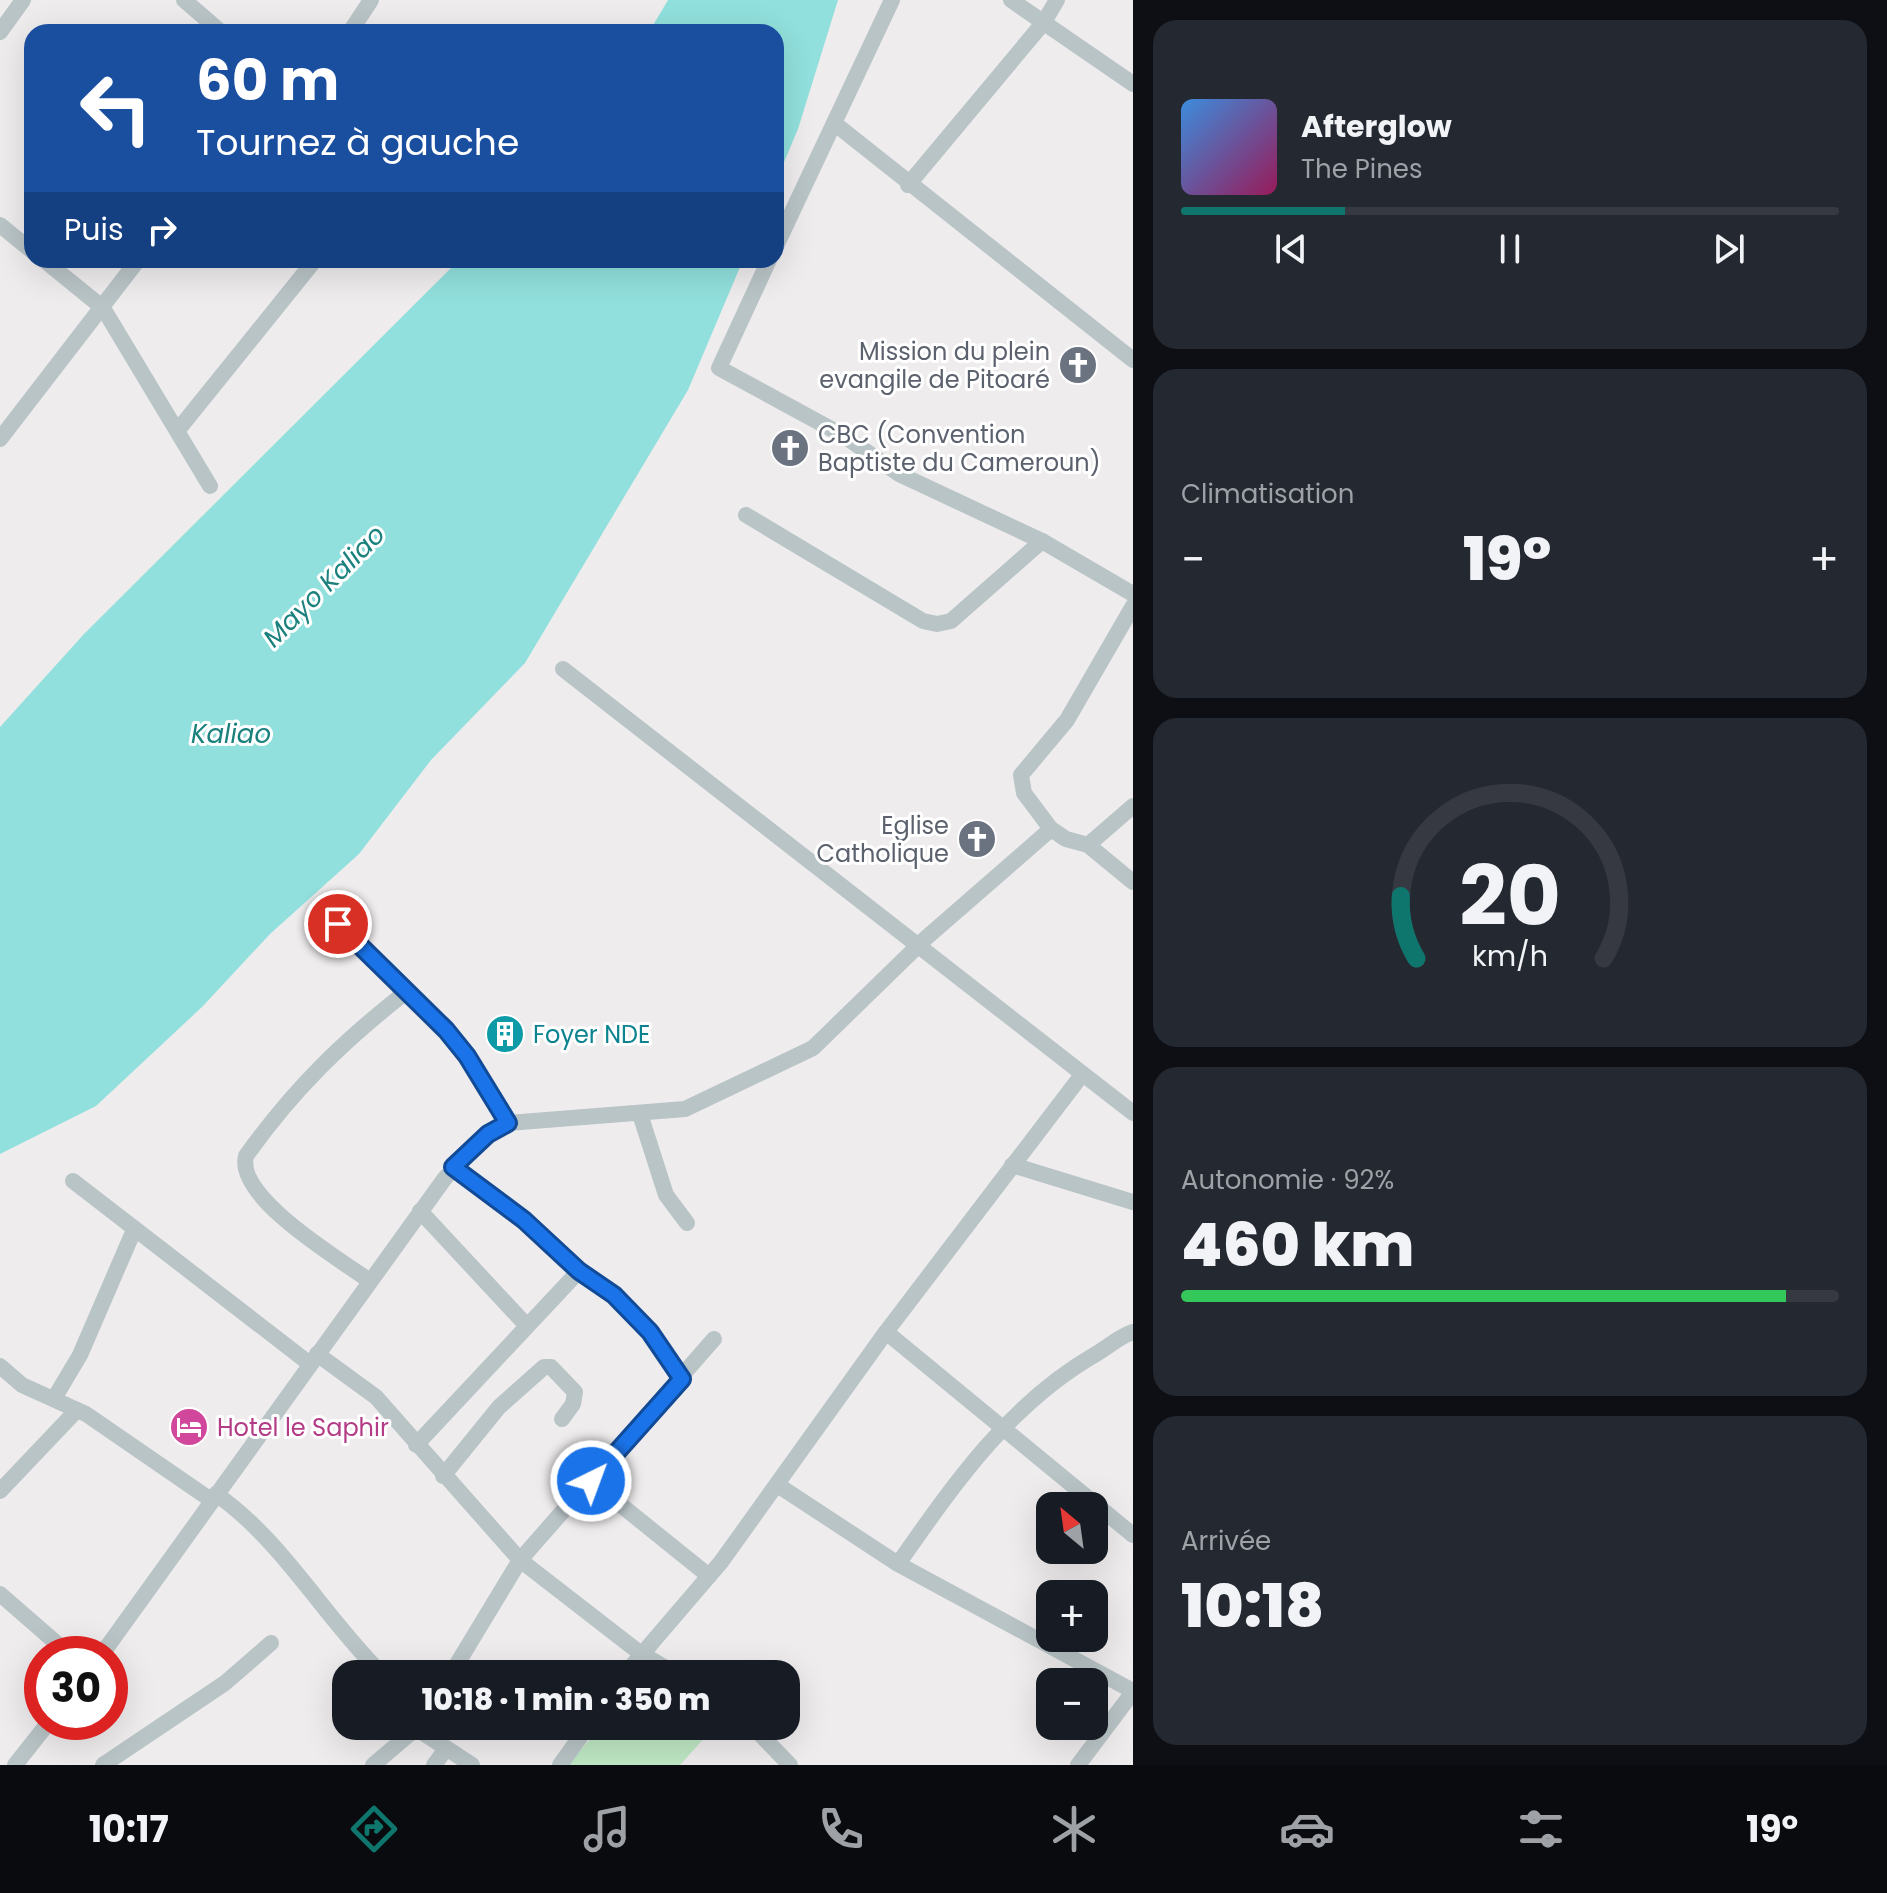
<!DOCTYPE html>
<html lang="fr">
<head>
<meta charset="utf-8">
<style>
	:root { --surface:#171b24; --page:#242831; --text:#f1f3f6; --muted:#9ea1a6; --line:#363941; --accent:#0f766e }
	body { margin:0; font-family:Poppins,sans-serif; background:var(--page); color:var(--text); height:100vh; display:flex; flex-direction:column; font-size:30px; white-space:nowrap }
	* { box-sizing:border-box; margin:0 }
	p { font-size:26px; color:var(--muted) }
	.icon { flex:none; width:44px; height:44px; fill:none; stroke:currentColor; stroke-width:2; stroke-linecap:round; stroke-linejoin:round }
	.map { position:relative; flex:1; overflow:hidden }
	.panel { display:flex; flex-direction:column; gap:20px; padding:20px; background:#0d0f14; width:754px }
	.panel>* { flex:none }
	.hud { position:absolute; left:24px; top:24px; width:760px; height:244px; border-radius:24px; box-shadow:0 8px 32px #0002; background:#1a4fa0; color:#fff; overflow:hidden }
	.needle { width:52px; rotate:331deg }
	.controls { position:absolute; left:1036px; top:1492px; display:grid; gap:16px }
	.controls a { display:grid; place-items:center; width:72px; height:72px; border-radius:16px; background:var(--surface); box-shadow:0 8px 32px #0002; font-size:40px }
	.speed { position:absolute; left:24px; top:1636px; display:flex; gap:16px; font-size:40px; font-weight:700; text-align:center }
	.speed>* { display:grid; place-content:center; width:104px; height:104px; border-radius:50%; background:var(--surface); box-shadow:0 8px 32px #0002; line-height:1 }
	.speed .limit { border:12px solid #d22; background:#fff; color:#111 }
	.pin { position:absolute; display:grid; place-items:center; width:68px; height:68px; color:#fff; margin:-34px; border:4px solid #fff; border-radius:50%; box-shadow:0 2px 8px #0007 }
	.me { position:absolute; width:88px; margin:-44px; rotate:42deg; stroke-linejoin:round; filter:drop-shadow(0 0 6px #0008) }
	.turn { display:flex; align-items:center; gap:28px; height:168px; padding:0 40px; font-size:36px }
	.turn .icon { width:104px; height:104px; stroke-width:2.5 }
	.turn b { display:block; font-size:56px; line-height:68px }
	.then { display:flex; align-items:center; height:76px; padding:0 40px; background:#0003; gap:16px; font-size:30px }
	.big { font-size:60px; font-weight:800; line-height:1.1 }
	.panel .widget { flex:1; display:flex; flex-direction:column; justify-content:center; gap:12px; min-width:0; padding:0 28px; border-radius:24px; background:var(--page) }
	.panel .dial { align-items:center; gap:0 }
	.dial svg { height:208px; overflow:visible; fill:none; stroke:var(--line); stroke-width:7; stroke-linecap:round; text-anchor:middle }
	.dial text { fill:var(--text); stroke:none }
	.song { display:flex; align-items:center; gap:24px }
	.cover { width:96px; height:96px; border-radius:12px; background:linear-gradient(135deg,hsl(210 70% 55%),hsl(330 70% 35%)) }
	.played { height:8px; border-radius:4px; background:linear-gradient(90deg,var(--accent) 25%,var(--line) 25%) }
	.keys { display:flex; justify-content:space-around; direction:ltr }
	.heat { display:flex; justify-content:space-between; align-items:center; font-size:44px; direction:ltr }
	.charge { height:12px; border-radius:6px; background:linear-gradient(90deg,#34c759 92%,var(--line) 0) }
	.trip { position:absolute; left:332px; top:1660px; width:468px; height:80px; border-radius:24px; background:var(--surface); box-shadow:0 8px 32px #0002; font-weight:800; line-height:80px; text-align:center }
	.menu { display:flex; height:128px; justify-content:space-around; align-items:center; background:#090b0e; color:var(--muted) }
	.menu .icon { width:56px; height:56px }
	.menu .active { color:var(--accent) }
	.menu b { font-size:36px; color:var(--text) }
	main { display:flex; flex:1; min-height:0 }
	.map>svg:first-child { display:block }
	.green { fill:#bfe8c4 }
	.water { fill:#91e0dd }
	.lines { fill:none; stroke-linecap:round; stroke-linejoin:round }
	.minor { stroke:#b9c4c7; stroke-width:16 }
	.route-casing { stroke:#114b97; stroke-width:20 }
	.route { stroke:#1a73e8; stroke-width:14 }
	.labels { text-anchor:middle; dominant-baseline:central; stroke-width:6; stroke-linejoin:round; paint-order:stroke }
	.worship-label { font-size:24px; fill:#5b616d; stroke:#fff; text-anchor:end }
	.culture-label { font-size:24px; fill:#0d838f; stroke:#fff; text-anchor:start }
	.hotel-label { font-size:24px; fill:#b23c85; stroke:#fff; text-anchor:start }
	.water-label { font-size:26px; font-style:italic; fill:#1a817d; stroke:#fff }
</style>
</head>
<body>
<main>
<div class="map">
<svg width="1133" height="1765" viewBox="0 0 1133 1765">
	<rect width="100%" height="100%" fill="#efeced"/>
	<!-- green -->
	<polygon class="green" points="602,1726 700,1726 708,1734 680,1765 567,1765"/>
	<!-- water -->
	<g class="water">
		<polygon points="668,0 838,0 798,129 776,181 776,32 649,32"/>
		<polygon points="459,260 743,260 688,390 525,663 431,760 359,854 270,934 202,1007 96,1106 0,1154 0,727 84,634"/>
	</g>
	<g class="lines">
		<!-- minor -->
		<g class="minor">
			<polyline points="184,0 221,32"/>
			<polyline points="1011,0 1133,84"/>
			<polyline points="0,32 23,0"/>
			<polyline points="350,32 371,0"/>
			<polyline points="834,123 1133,360"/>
			<polyline points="908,185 1044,22 1057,0"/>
			<polyline points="0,225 32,251"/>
			<polyline points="776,246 892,0"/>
			<polyline points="44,260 103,308 210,486"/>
			<polyline points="769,260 719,368 844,436 899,474 1042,541 1133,594"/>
			<polyline points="178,430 315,260"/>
			<polyline points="0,439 138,260"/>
			<polyline points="746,515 923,621 937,624 951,621 1042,541"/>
			<polyline points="563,669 1133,1113"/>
			<polyline points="1051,829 1024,793 1021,775 1067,720 1133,606"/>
			<polyline points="1088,845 1133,806"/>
			<polyline points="338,924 446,1030 467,1056 508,1123"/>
			<polyline points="640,1114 666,1195 687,1223"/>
			<polyline points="1012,1165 1133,1202"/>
			<polyline points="453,1167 524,1220 579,1271 614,1295 650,1332 682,1379"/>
			<polyline points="73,1181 310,1364"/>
			<polyline points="420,1211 527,1326"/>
			<path d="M370,1281c-31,-22 -135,-84 -124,-125 47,-66 96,-114 160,-164"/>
			<polyline points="886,1332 1133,1535"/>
			<polyline points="317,1354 376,1397 520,1560 640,1653 676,1674"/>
			<polyline points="0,1366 22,1385 86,1414 211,1500"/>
			<polyline points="55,1397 80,1355 134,1230"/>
			<polyline points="416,1445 579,1271"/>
			<polyline points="443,1476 499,1407 544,1367 551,1367 575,1392 573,1404 562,1419"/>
			<polyline points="591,1481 709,1576"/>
			<polyline points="779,1486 898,1564 1133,1691"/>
			<polyline points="0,1491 77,1410"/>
			<path d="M216,1494c67,47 108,123 166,180"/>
			<path d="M898,1564c56,-80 111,-160 198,-210 12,-7 24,-18 37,-22"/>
			<polyline points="0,1594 69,1654"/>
			<polyline points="102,1654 445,1178 488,1134 508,1123 685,1109 813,1048 926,938 1051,829 1066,839 1088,845 1133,882"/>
			<polyline points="451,1674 520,1560 714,1339"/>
			<polyline points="625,1674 721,1562 886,1332 1081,1076"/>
			<polyline points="752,1726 790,1765"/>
			<polyline points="417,1729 472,1765"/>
			<polyline points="15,1765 49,1722"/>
			<polyline points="103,1765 225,1683 271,1643"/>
			<polyline points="373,1765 419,1726"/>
			<polyline points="434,1765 446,1749"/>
			<polyline points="560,1765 588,1726"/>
			<polyline points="1078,1765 1133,1692"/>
		</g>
	</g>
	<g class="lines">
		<defs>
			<polyline id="route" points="338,924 446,1030 467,1056 508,1123 488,1134 453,1167 524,1220 579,1271 614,1295 650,1332 682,1379 591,1481"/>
		</defs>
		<!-- route casing -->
		<use href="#route" class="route-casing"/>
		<!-- route -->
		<use href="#route" class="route"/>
	</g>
	<!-- icons -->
	<defs>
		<symbol id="church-disc" viewBox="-11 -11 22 22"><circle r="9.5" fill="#6b7280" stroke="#fff"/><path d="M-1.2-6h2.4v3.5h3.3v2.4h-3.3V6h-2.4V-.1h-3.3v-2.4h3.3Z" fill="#fff"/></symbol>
		<symbol id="building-disc" viewBox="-11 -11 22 22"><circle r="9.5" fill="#0f9aa8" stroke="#fff"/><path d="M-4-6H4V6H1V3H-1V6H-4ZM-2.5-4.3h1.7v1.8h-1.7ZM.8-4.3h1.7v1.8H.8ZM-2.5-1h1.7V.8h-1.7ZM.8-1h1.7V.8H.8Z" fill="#fff"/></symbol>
		<symbol id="hotel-disc" viewBox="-11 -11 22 22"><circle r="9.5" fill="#d1479c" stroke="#fff"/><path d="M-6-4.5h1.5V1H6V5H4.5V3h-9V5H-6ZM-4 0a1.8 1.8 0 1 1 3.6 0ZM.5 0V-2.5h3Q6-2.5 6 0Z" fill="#fff"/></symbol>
	</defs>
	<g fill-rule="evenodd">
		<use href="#church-disc" x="1056" y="343" width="44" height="44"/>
		<use href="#church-disc" x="768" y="426" width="44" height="44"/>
		<use href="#church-disc" x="955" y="817" width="44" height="44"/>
		<use href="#building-disc" x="483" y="1012" width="44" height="44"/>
		<use href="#hotel-disc" x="167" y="1405" width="44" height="44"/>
	</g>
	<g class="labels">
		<!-- worship labels -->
		<g class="worship-label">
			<text x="1050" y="351">Mission du plein<tspan x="1050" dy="28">evangile de Pitoaré</tspan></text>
			<text x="818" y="434" text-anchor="start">CBC (Convention<tspan x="818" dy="28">Baptiste du Cameroun)</tspan></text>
			<text x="949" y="825">Eglise<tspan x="949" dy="28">Catholique</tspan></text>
		</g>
		<!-- culture labels -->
		<g class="culture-label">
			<text x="533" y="1034">Foyer NDE</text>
		</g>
		<!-- hotel labels -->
		<g class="hotel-label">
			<text x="217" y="1427">Hotel le Saphir</text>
		</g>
		<!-- water labels -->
		<g class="water-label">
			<text transform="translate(324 586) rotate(-45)">Mayo Kaliao</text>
			<text x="231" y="734">Kaliao</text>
		</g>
	</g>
</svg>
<div class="controls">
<a><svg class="needle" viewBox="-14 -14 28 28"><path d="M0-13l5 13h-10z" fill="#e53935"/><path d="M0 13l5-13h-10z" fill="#9ea1a6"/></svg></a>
<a>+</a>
<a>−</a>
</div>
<div class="speed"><div class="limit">30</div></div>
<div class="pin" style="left:338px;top:924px;background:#d93025"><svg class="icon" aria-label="arrive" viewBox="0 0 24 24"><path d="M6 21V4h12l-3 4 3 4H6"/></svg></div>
<svg class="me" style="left:591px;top:1481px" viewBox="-20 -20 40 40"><circle r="17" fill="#1a73e8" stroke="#fff" stroke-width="3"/><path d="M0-11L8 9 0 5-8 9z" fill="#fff"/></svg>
<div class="trip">10:18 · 1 min · 350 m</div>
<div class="hud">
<div class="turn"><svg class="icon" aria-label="left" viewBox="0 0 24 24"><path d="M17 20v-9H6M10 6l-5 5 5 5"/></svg><div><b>60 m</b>Tournez à gauche</div></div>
<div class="then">Puis<svg class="icon" aria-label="right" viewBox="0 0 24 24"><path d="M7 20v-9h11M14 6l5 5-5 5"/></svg></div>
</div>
</div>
<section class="panel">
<div class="widget">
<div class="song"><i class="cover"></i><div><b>Afterglow</b><p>The Pines</p></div></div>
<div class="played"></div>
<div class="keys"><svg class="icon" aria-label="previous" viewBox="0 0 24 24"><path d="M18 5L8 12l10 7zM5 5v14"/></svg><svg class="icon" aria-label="pause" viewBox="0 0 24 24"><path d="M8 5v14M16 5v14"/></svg><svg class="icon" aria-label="next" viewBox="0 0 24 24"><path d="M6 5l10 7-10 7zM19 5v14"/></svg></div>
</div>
<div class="widget"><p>Climatisation</p>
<div class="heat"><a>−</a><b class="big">19°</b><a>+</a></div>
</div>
<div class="widget dial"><svg viewBox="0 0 100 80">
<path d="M14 69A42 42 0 1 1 86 69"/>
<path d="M14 69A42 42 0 0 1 8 45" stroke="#0f766e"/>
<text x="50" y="56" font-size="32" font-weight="700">20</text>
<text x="50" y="72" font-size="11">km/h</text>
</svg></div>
<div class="widget"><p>Autonomie · 92%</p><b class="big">460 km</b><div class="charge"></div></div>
<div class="widget"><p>Arrivée</p><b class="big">10:18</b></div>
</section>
</main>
<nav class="menu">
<b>10:17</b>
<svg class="icon active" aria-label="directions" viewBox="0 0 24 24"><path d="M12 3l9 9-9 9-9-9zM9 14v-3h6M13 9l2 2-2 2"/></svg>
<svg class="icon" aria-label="music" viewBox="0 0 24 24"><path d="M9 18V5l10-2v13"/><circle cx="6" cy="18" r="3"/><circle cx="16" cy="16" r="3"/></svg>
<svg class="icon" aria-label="phone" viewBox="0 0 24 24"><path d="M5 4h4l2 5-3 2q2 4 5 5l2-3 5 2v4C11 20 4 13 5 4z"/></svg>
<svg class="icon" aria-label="climate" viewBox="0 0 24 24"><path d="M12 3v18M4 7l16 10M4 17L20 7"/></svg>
<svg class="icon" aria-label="car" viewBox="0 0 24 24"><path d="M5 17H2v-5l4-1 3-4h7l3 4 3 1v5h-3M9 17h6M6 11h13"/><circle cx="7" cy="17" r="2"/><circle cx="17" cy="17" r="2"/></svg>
<svg class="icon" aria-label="filters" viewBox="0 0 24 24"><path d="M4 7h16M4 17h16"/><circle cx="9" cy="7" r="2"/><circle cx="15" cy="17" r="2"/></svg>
<b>19°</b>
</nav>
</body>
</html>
